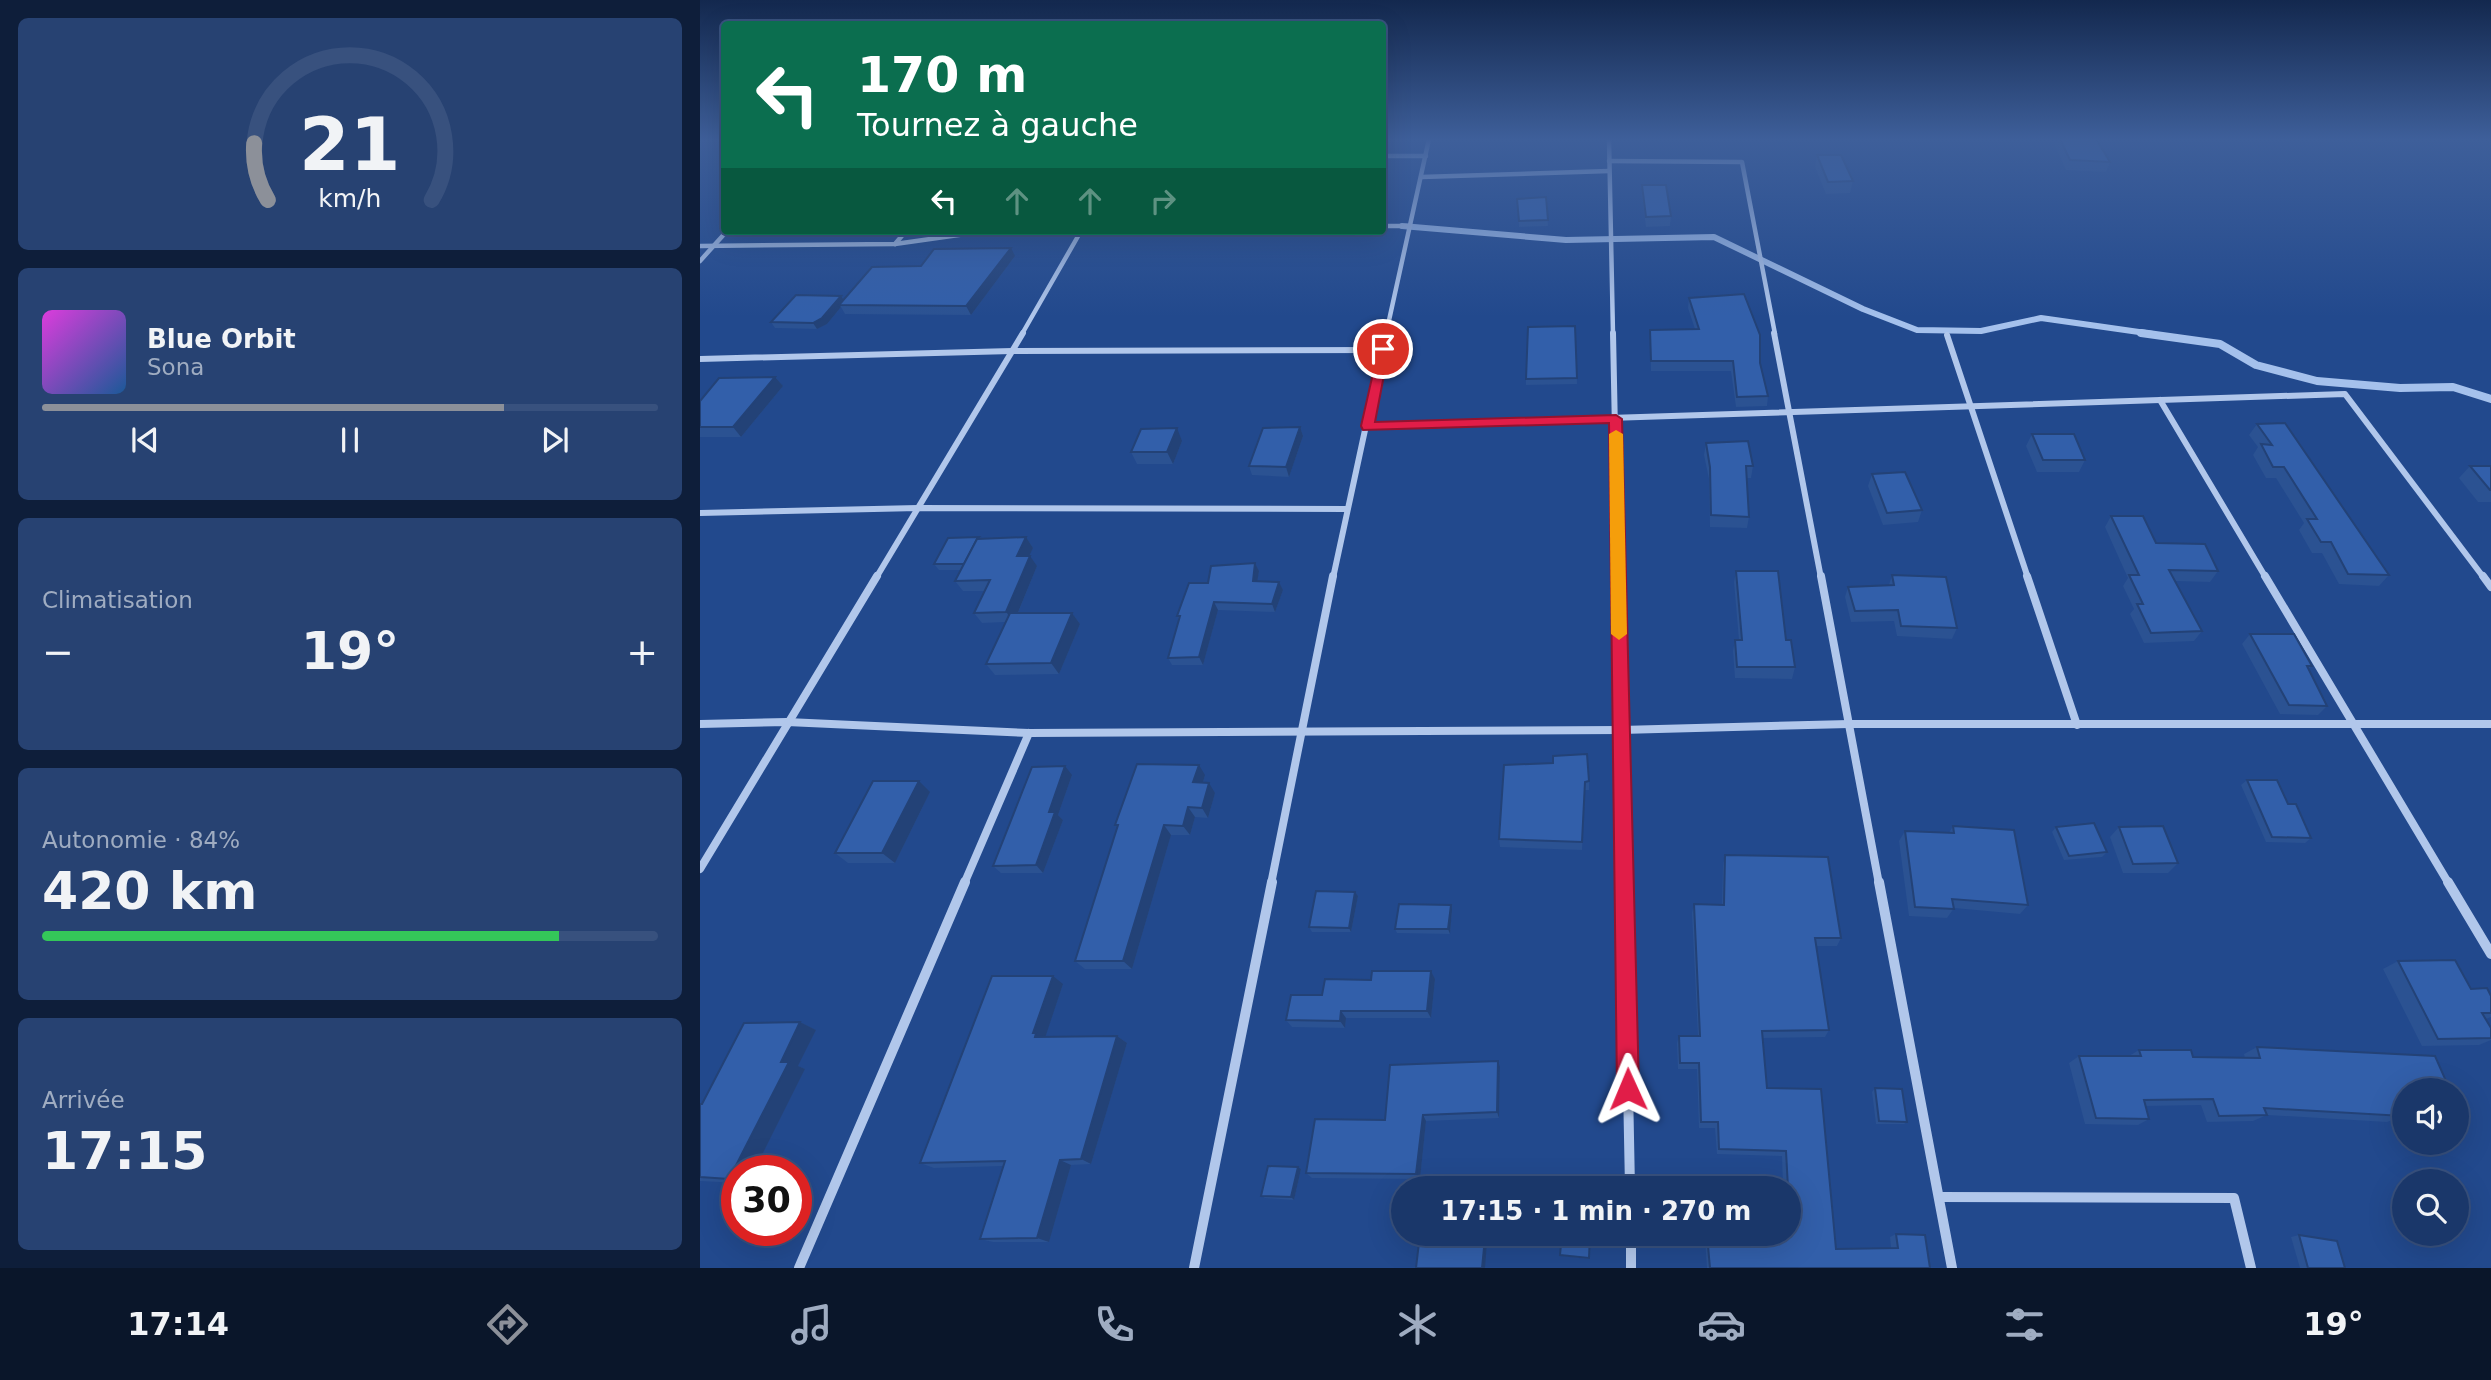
<!DOCTYPE html>
<html lang="fr">
<head>
<meta charset="utf-8">
<style>
	:root { --surface:#1a376a; --page:#274272; --text:#f1f3f6; --muted:#9facc1; --line:#38517e; --accent:#8c9099 }
	body { margin:0; font-family:"DejaVu Sans",sans-serif; background:var(--page); color:var(--text); height:100vh; display:flex; flex-direction:column; font-size:26px; white-space:nowrap }
	* { box-sizing:border-box; margin:0 }
	p { font-size:23px; color:var(--muted) }
	.icon { flex:none; width:38px; height:38px; fill:none; stroke:currentColor; stroke-width:2; stroke-linecap:round; stroke-linejoin:round }
	.map { position:relative; flex:1; overflow:hidden }
	.side { display:flex; flex-direction:column; gap:18px; padding:18px; background:#0e1e3a; width:700px }
	.side>* { flex:none }
	.banner { position:absolute; left:21px; top:21px; width:665px; height:214px; border-radius:7px; box-shadow:0 7px 28px #0002,0 0 0 2px var(--line); background:#0b6e4f; color:#fff; overflow:hidden }
	.tools { position:absolute; left:1692px; top:1078px; display:grid; gap:14px }
	.tools a { display:grid; place-items:center; width:77px; height:77px; border-radius:50%; background:var(--surface); box-shadow:0 7px 28px #0002,0 0 0 2px var(--line); font-size:35px }
	.speed { position:absolute; left:21px; top:1155px; display:flex; gap:14px; font-size:35px; font-weight:700; text-align:center }
	.speed>* { display:grid; place-content:center; width:91px; height:91px; border-radius:50%; background:var(--surface); box-shadow:0 7px 28px #0002,0 0 0 2px var(--line); line-height:1 }
	.speed .limit { border:10px solid #d22; background:#fff; color:#111 }
	.pin { position:absolute; display:grid; place-items:center; width:60px; height:60px; color:#fff; margin:-30px; border:4px solid #fff; border-radius:50%; box-shadow:0 2px 7px #0007 }
	.me { position:absolute; width:77px; margin:-38px; rotate:359deg; stroke-linejoin:round; filter:drop-shadow(0 0 5px #0008) }
	.turn { display:flex; align-items:center; gap:24px; height:147px; padding:0 21px; font-size:32px }
	.turn .icon { width:91px; height:91px; stroke-width:2.5 }
	.turn b { display:block; font-size:49px; line-height:60px }
	.lanes { display:flex; align-items:center; height:66px; padding:0 21px; background:#0003; justify-content:center; gap:35px; direction:ltr }
	.lanes .off { opacity:.35 }
	.big { font-size:52px; font-weight:700; line-height:1.1 }
	.side .widget { flex:1; display:flex; flex-direction:column; justify-content:center; gap:10px; min-width:0; padding:0 24px; border-radius:10px; background:var(--page) }
	.side .dial { align-items:center; gap:0 }
	.dial svg { height:182px; overflow:visible; fill:none; stroke:var(--line); stroke-width:7; stroke-linecap:round; text-anchor:middle }
	.dial text { fill:var(--text); stroke:none }
	.song { display:flex; align-items:center; gap:21px }
	.cover { width:84px; height:84px; border-radius:10px; background:linear-gradient(135deg,hsl(300 70% 55%),hsl(210 70% 35%)) }
	.played { height:7px; border-radius:4px; background:linear-gradient(90deg,var(--accent) 75%,var(--line) 75%) }
	.keys { display:flex; justify-content:space-around; direction:ltr }
	.heat { display:flex; justify-content:space-between; align-items:center; font-size:38px; direction:ltr }
	.charge { height:10px; border-radius:5px; background:linear-gradient(90deg,#34c759 84%,var(--line) 0) }
	.trip { position:absolute; left:691px; top:1176px; width:410px; height:70px; border-radius:35px; background:var(--surface); box-shadow:0 7px 28px #0002,0 0 0 2px var(--line); font-weight:700; line-height:70px; text-align:center }
	.tabs { display:flex; height:112px; justify-content:space-around; align-items:center; background:#0a162a; color:var(--muted) }
	.tabs .icon { width:49px; height:49px }
	.tabs .current { color:var(--accent) }
	.tabs b { font-size:32px; color:var(--text) }
	main { display:flex; flex:1; min-height:0 }
	.map>svg:first-child { display:block }
	.lines { fill:none; stroke-linecap:round; stroke-linejoin:round }
	.stream-far1 { stroke:#a5c1ec; stroke-width:6 }
	.stream { stroke:#a5c1ec; stroke-width:8 }
	.minor-far3 { stroke:#b1c7eb; stroke-width:4.5 }
	.minor-far2 { stroke:#b1c7eb; stroke-width:6 }
	.minor-far1 { stroke:#b1c7eb; stroke-width:8 }
	.minor { stroke:#b1c7eb; stroke-width:10 }
	.wall { fill:#2b5292 }
	.shaded-wall { fill:#234277 }
	.building { fill:#325faa; stroke:#234277; stroke-width:2 }
	.route { fill:#e11d48; stroke:#92132f; stroke-width:2 }
	.slow { fill:#f59e0b }
</style>
</head>
<body>
<main>
<section class="side">
<div class="widget dial"><svg viewBox="0 0 100 80">
<path d="M14 69A42 42 0 1 1 86 69"/>
<path d="M14 69A42 42 0 0 1 8 44" stroke="#8c9099"/>
<text x="50" y="56" font-size="32" font-weight="700">21</text>
<text x="50" y="72" font-size="11">km/h</text>
</svg></div>
<div class="widget">
<div class="song"><i class="cover"></i><div><b>Blue Orbit</b><p>Sona</p></div></div>
<div class="played"></div>
<div class="keys"><svg class="icon" aria-label="previous" viewBox="0 0 24 24"><path d="M18 5L8 12l10 7zM5 5v14"/></svg><svg class="icon" aria-label="pause" viewBox="0 0 24 24"><path d="M8 5v14M16 5v14"/></svg><svg class="icon" aria-label="next" viewBox="0 0 24 24"><path d="M6 5l10 7-10 7zM19 5v14"/></svg></div>
</div>
<div class="widget"><p>Climatisation</p>
<div class="heat"><a>−</a><b class="big">19°</b><a>+</a></div>
</div>
<div class="widget"><p>Autonomie · 84%</p><b class="big">420 km</b><div class="charge"></div></div>
<div class="widget"><p>Arrivée</p><b class="big">17:15</b></div>
</section>
<div class="map">
<svg width="1791" height="1268" viewBox="0 0 1791 1268">
	<rect width="100%" height="100%" fill="#22498d"/>
	<g class="lines">
		<!-- stream-far1 -->
		<polyline class="stream-far1" points="702,226 866,240 1014,237 1163,309 1217,330 1281,331 1341,318 1453,334"/>
		<!-- stream -->
		<polyline class="stream" points="1441,333 1520,344 1556,365 1617,381 1700,388 1753,387 1791,399"/>
		<!-- minor-far3 -->
		<g class="minor-far3">
			<polyline points="909,139 913,334"/>
			<polyline points="682,156 726,156"/>
			<polyline points="909,161 1042,162 1075,334"/>
			<polyline points="721,177 909,171"/>
			<polyline points="682,226 710,226"/>
			<polyline points="195,244 206,231"/>
			<polyline points="0,246 195,244 287,231"/>
			<polyline points="0,261 27,231"/>
			<polyline points="322,334 381,231"/>
			<polyline points="686,334 729,139"/>
		</g>
		<!-- minor-far2 -->
		<g class="minor-far2">
			<polyline points="913,333 918,578"/>
			<polyline points="1074,333 1121,578"/>
			<polyline points="1247,335 1328,578"/>
			<polyline points="0,359 312,351 683,350"/>
			<polyline points="1460,400 1566,578"/>
			<polyline points="667,426 1645,394 1784,578"/>
			<polyline points="0,513 218,508 647,509"/>
			<polyline points="176,578 323,333"/>
			<polyline points="633,578 686,333"/>
		</g>
		<!-- minor-far1 -->
		<g class="minor-far1">
			<polyline points="918,576 924,884"/>
			<polyline points="1121,576 1179,884"/>
			<polyline points="1327,576 1377,725"/>
			<polyline points="1565,576 1749,884"/>
			<polyline points="1783,576 1791,587"/>
			<polyline points="0,724 87,722 329,733 921,730 1149,724 1791,724"/>
			<polyline points="0,869 177,576"/>
			<polyline points="264,884 329,733"/>
			<polyline points="571,884 633,576"/>
		</g>
		<!-- minor -->
		<g class="minor">
			<polyline points="924,882 930,1188"/>
			<polyline points="1179,882 1252,1268"/>
			<polyline points="1748,882 1791,954"/>
			<polyline points="1239,1197 1534,1198 1551,1268"/>
			<polyline points="931,1234 931,1268"/>
			<polyline points="99,1268 265,882"/>
			<polyline points="494,1268 572,882"/>
		</g>
	</g>
	<!-- wall -->
	<g class="wall">
		<polygon points="1352,139 1396,139 1410,162 1406,172 1366,170"/>
		<polygon points="1117,155 1153,181 1150,193 1126,194 1115,167"/>
		<polygon points="942,185 971,216 970,226 946,227 942,195"/>
		<polygon points="846,197 848,226 819,227 817,199"/>
		<polygon points="315,256 271,315 145,314 141,307 127,324 117,329 75,328 71,322 141,296 144,300"/>
		<polygon points="989,298 1060,363 1068,396 1067,406 1036,407 1031,371 951,371 950,330 995,329 988,308"/>
		<polygon points="875,326 877,384 826,385 826,379"/>
		<polygon points="75,377 83,386 41,437 0,437 0,401"/>
		<polygon points="1557,424 1689,575 1679,586 1639,584 1622,553 1612,553 1599,530 1604,523 1576,478 1566,478 1553,455 1558,447 1549,435"/>
		<polygon points="600,427 603,436 589,477 552,475 549,466"/>
		<polygon points="1332,434 1385,460 1379,472 1337,472 1326,446"/>
		<polygon points="482,441 473,464 437,464 431,452"/>
		<polygon points="1006,443 1053,466 1051,478 1047,478 1049,517 1047,528 1010,527 1009,479 1004,455"/>
		<polygon points="1770,466 1791,466 1791,502 1778,502 1759,478"/>
		<polygon points="1172,474 1222,510 1218,522 1183,525 1168,486"/>
		<polygon points="1411,516 1456,543 1518,571 1510,582 1475,581 1502,631 1494,641 1444,643 1430,614 1434,609 1423,586 1428,578 1405,527"/>
		<polygon points="279,537 280,538 326,537 333,548 329,556 337,566 318,613 372,613 380,624 359,674 295,675 286,664 305,622 282,623 274,613 285,591 263,591 255,581 261,570 239,570 234,564"/>
		<polygon points="555,563 559,571 557,581 579,582 583,590 575,612 518,610 503,665 472,665 468,658 479,620 477,616 508,583"/>
		<polygon points="1036,571 1086,640 1095,667 1092,679 1035,678 1033,651 1035,640 1039,640 1034,582"/>
		<polygon points="1192,575 1257,628 1252,639 1197,636 1194,621 1151,622 1145,597 1148,587 1189,585"/>
		<polygon points="1550,634 1612,666 1608,669 1627,706 1618,715 1580,714 1542,644"/>
		<polygon points="804,765 889,781 889,790 885,790 882,850 800,847 799,839"/>
		<polygon points="372,775 358,815 363,820 343,873 301,873 293,866"/>
		<polygon points="505,775 503,783 515,793 508,818 495,817 490,835 471,835 432,969 385,969 375,961 417,827 415,825"/>
		<polygon points="1547,780 1611,838 1605,843 1566,842 1541,785"/>
		<polygon points="230,792 195,863 148,863 135,853"/>
		<polygon points="1253,826 1328,905 1320,914 1254,908 1247,918 1209,916 1199,841 1205,831 1249,833"/>
		<polygon points="1356,827 1407,852 1402,857 1364,860 1352,832"/>
		<polygon points="1419,827 1478,863 1468,873 1423,873 1410,837"/>
		<polygon points="1025,855 1141,938 1137,946 1116,946 1129,1030 1125,1037 1062,1038 1067,1088 1136,1249 1191,1248 1190,1237 1196,1234 1230,1268 1007,1268 1005,1239 1007,1235 1088,1234 1088,1188 1083,1188 1082,1156 1017,1154 1015,1128 999,1128 997,1069 978,1069 977,1043 979,1036 998,1036 992,913 994,904 1022,905 1023,865"/>
		<polygon points="655,892 658,896 651,932 612,932 609,927"/>
		<polygon points="751,905 752,910 750,934 697,933 695,929"/>
		<polygon points="1698,961 1791,996 1791,1017 1786,1019 1791,1028 1791,1040 1779,1045 1722,1046 1683,969"/>
		<polygon points="731,971 735,979 731,1018 646,1018 645,1028 592,1027 586,1020 622,995 671,980"/>
		<polygon points="363,984 345,1037 417,1036 427,1043 391,1164 371,1165 349,1242 293,1242 280,1239 303,1166 234,1168 220,1163"/>
		<polygon points="100,1022 116,1030 98,1066 105,1069 54,1171 37,1171 37,1183 0,1181 0,1104 2,1104"/>
		<polygon points="1557,1047 1704,1090 1704,1107 1700,1107 1703,1116 1687,1122 1567,1115 1553,1121 1507,1122 1501,1105 1445,1106 1449,1119 1438,1125 1385,1124 1369,1063 1379,1056 1429,1056 1439,1050 1493,1057 1545,1058 1544,1054"/>
		<polygon points="800,1067 799,1118 726,1121 720,1179 612,1178 606,1173 685,1120"/>
		<polygon points="1175,1088 1207,1122 1204,1124 1176,1124 1172,1092"/>
		<polygon points="598,1167 601,1169 594,1200 565,1198 561,1196"/>
		<polygon points="890,1234 889,1259 861,1256 860,1255"/>
		<polygon points="1599,1235 1645,1268 1600,1268 1591,1237"/>
	</g>
	<!-- shaded-wall -->
	<g class="shaded-wall">
		<polygon points="311,248 315,256 271,315 266,306"/>
		<polygon points="141,296 145,302 139,305 141,307 127,324 117,329 113,323"/>
		<polygon points="75,377 83,386 41,437 33,427"/>
		<polygon points="600,427 603,436 589,477 586,467"/>
		<polygon points="477,428 482,441 473,464 467,452"/>
		<polygon points="326,537 333,548 324,567 317,556"/>
		<polygon points="330,556 337,566 314,622 306,612"/>
		<polygon points="555,563 559,571 556,589 553,581"/>
		<polygon points="579,582 583,590 575,612 572,604"/>
		<polygon points="514,602 518,610 503,665 499,657"/>
		<polygon points="372,613 380,624 359,674 351,663"/>
		<polygon points="499,765 505,775 500,793 493,782"/>
		<polygon points="365,766 372,775 358,815 363,820 343,873 336,865 349,812"/>
		<polygon points="219,781 230,792 195,863 182,853"/>
		<polygon points="509,783 515,793 508,818 502,808"/>
		<polygon points="488,807 495,817 490,835 483,826"/>
		<polygon points="464,825 471,835 432,969 423,961"/>
		<polygon points="655,892 658,896 651,932 649,928"/>
		<polygon points="751,905 752,910 750,934 748,929"/>
		<polygon points="731,971 735,979 731,1018 727,1011"/>
		<polygon points="353,976 363,984 345,1038 335,1037 333,1033"/>
		<polygon points="641,1011 646,1018 645,1028 640,1021"/>
		<polygon points="100,1022 116,1030 98,1066 105,1069 54,1171 37,1171 37,1181 29,1179 81,1062"/>
		<polygon points="417,1036 427,1043 391,1164 381,1159"/>
		<polygon points="798,1061 800,1067 799,1118 797,1112"/>
		<polygon points="723,1115 726,1121 720,1179 716,1174"/>
		<polygon points="360,1160 371,1165 349,1242 337,1238"/>
		<polygon points="598,1167 601,1169 594,1200 591,1197"/>
		<polygon points="785,1238 787,1241 785,1268 782,1268"/>
	</g>
	<!-- building -->
	<g class="building">
		<polygon points="1360,139 1396,139 1410,162 1370,160"/>
		<polygon points="1117,155 1141,155 1153,181 1128,182"/>
		<polygon points="942,185 966,185 971,216 946,217"/>
		<polygon points="846,197 848,220 819,221 817,199"/>
		<polygon points="311,248 266,306 139,305 172,267 221,266 234,249"/>
		<polygon points="1044,294 1060,335 1060,363 1068,396 1037,397 1033,361 951,361 950,330 999,329 989,298"/>
		<polygon points="96,295 141,296 122,318 113,323 71,322"/>
		<polygon points="875,326 877,378 826,379 828,327"/>
		<polygon points="75,377 33,427 0,427 0,401 19,378"/>
		<polygon points="1585,423 1689,575 1648,574 1631,542 1621,542 1607,519 1617,519 1584,467 1573,467 1561,444 1572,445 1557,424"/>
		<polygon points="600,427 586,467 549,466 563,428"/>
		<polygon points="477,428 467,452 431,452 441,429"/>
		<polygon points="1332,434 1374,434 1385,460 1343,460"/>
		<polygon points="1048,441 1053,466 1046,466 1049,517 1011,515 1010,467 1006,443"/>
		<polygon points="1770,466 1791,466 1791,490 1790,490"/>
		<polygon points="1205,472 1222,510 1187,513 1172,474"/>
		<polygon points="1411,516 1443,516 1456,543 1505,544 1518,571 1469,570 1502,631 1451,633 1437,604 1443,604 1429,575 1439,575"/>
		<polygon points="279,537 277,539 264,564 234,564 248,538"/>
		<polygon points="326,537 317,556 330,556 306,612 274,613 290,580 255,581 277,539"/>
		<polygon points="555,563 553,581 579,582 572,604 514,602 499,657 468,658 480,616 477,616 489,583 508,583 511,566"/>
		<polygon points="1036,571 1078,571 1086,640 1091,640 1095,667 1037,667 1035,640 1042,640"/>
		<polygon points="1192,575 1246,577 1257,628 1201,626 1198,610 1155,611 1148,587 1194,585"/>
		<polygon points="310,613 372,613 351,663 286,664"/>
		<polygon points="1550,634 1594,634 1612,666 1607,666 1627,706 1589,705"/>
		<polygon points="887,754 889,781 885,782 882,842 799,839 804,765 853,763 853,756"/>
		<polygon points="437,764 499,765 493,782 509,783 502,808 488,807 483,826 464,825 423,961 375,961 418,825 415,825"/>
		<polygon points="365,766 349,812 355,812 336,865 293,866 332,767"/>
		<polygon points="1547,780 1577,780 1588,804 1596,804 1611,838 1572,837"/>
		<polygon points="173,781 219,781 182,853 135,853"/>
		<polygon points="1394,823 1407,852 1369,856 1356,827"/>
		<polygon points="1253,826 1314,830 1328,905 1252,899 1254,909 1215,907 1205,831 1254,833"/>
		<polygon points="1463,826 1478,863 1433,864 1419,827"/>
		<polygon points="1025,855 1128,857 1141,938 1115,938 1129,1030 1062,1031 1067,1088 1121,1089 1136,1249 1198,1248 1196,1234 1225,1235 1230,1268 1010,1268 1007,1235 1089,1233 1088,1188 1086,1151 1019,1149 1018,1122 1001,1122 999,1063 980,1063 979,1036 1000,1036 994,904 1024,905"/>
		<polygon points="616,891 655,892 649,928 609,927"/>
		<polygon points="699,904 751,905 748,929 695,929"/>
		<polygon points="1755,960 1771,989 1787,988 1791,996 1791,1013 1782,1013 1791,1028 1791,1038 1738,1039 1698,961"/>
		<polygon points="672,971 731,971 727,1011 641,1011 640,1021 586,1020 591,995 622,995 625,979 671,980"/>
		<polygon points="292,976 353,976 333,1033 336,1033 335,1037 417,1036 381,1159 360,1160 337,1238 280,1239 305,1161 220,1163"/>
		<polygon points="100,1022 81,1062 89,1062 29,1179 0,1177 0,1104 2,1104 44,1023"/>
		<polygon points="1557,1047 1735,1056 1750,1090 1704,1090 1704,1100 1697,1100 1703,1116 1564,1108 1567,1115 1519,1116 1513,1099 1444,1100 1449,1119 1396,1118 1379,1056 1441,1056 1439,1050 1491,1050 1493,1057 1560,1058"/>
		<polygon points="798,1061 797,1112 723,1115 716,1174 606,1173 615,1119 685,1120 690,1065"/>
		<polygon points="1175,1088 1202,1089 1207,1122 1179,1121"/>
		<polygon points="568,1166 598,1167 591,1197 561,1196"/>
		<polygon points="720,1234 775,1234 775,1237 785,1238 782,1268 716,1268"/>
		<polygon points="862,1234 890,1234 889,1258 860,1255"/>
		<polygon points="1599,1235 1637,1241 1645,1268 1608,1268"/>
	</g>
	<!-- sky -->
	<linearGradient id="sky" x2="0" y2="1"><stop stop-color="#13284e"/><stop offset="0.44" stop-color="#3e5f9a"/><stop offset="1" stop-color="#3e5f9a" stop-opacity="0"/></linearGradient>
	<rect width="1791" height="317" fill="url(#sky)"/>
	<!-- route -->
	<polygon class="route" points="679,347 689,349 675,422 916,415 922,419 939,1089 936,1097 928,1100 920,1097 917,1089 909,423 663,430 661,426"/>
	<!-- slow -->
	<polygon class="slow" points="916,430 923,434 927,634 919,640 911,634 909,434"/>
</svg>
<div class="tools">
<a><svg class="icon" aria-label="sound" viewBox="0 0 24 24"><path d="M4 9h4l5-4v14l-5-4H4zM17 9q2 3 0 6"/></svg></a>
<a><svg class="icon" aria-label="search" viewBox="0 0 24 24"><circle cx="10" cy="10" r="6"/><path d="M15 15l6 6"/></svg></a>
</div>
<div class="speed"><div class="limit">30</div></div>
<div class="pin" style="left:683px;top:349px;background:#d93025"><svg class="icon" aria-label="arrive" viewBox="0 0 24 24"><path d="M6 21V4h12l-3 4 3 4H6"/></svg></div>
<svg class="me" style="left:928px;top:1089px" viewBox="-20 -20 40 40"><path d="M0-17L14 15 0 8-14 15z" fill="#e11d48" stroke="#fff" stroke-width="4"/></svg>
<div class="trip">17:15 · 1 min · 270 m</div>
<div class="banner">
<div class="turn"><svg class="icon" aria-label="left" viewBox="0 0 24 24"><path d="M17 20v-9H6M10 6l-5 5 5 5"/></svg><div><b>170 m</b>Tournez à gauche</div></div>
<div class="lanes"><svg class="icon" aria-label="left" viewBox="0 0 24 24"><path d="M17 20v-9H6M10 6l-5 5 5 5"/></svg><svg class="icon off" aria-label="ahead" viewBox="0 0 24 24"><path d="M12 20V5M6 11l6-6 6 6"/></svg><svg class="icon off" aria-label="ahead" viewBox="0 0 24 24"><path d="M12 20V5M6 11l6-6 6 6"/></svg><svg class="icon off" aria-label="right" viewBox="0 0 24 24"><path d="M7 20v-9h11M14 6l5 5-5 5"/></svg></div>
</div>
</div>
</main>
<nav class="tabs">
<b>17:14</b>
<svg class="icon current" aria-label="directions" viewBox="0 0 24 24"><path d="M12 3l9 9-9 9-9-9zM9 14v-3h6M13 9l2 2-2 2"/></svg>
<svg class="icon" aria-label="music" viewBox="0 0 24 24"><path d="M9 18V5l10-2v13"/><circle cx="6" cy="18" r="3"/><circle cx="16" cy="16" r="3"/></svg>
<svg class="icon" aria-label="phone" viewBox="0 0 24 24"><path d="M5 4h4l2 5-3 2q2 4 5 5l2-3 5 2v4C11 20 4 13 5 4z"/></svg>
<svg class="icon" aria-label="climate" viewBox="0 0 24 24"><path d="M12 3v18M4 7l16 10M4 17L20 7"/></svg>
<svg class="icon" aria-label="car" viewBox="0 0 24 24"><path d="M5 17H2v-5l4-1 3-4h7l3 4 3 1v5h-3M9 17h6M6 11h13"/><circle cx="7" cy="17" r="2"/><circle cx="17" cy="17" r="2"/></svg>
<svg class="icon" aria-label="filters" viewBox="0 0 24 24"><path d="M4 7h16M4 17h16"/><circle cx="9" cy="7" r="2"/><circle cx="15" cy="17" r="2"/></svg>
<b>19°</b>
</nav>
</body>
</html>
